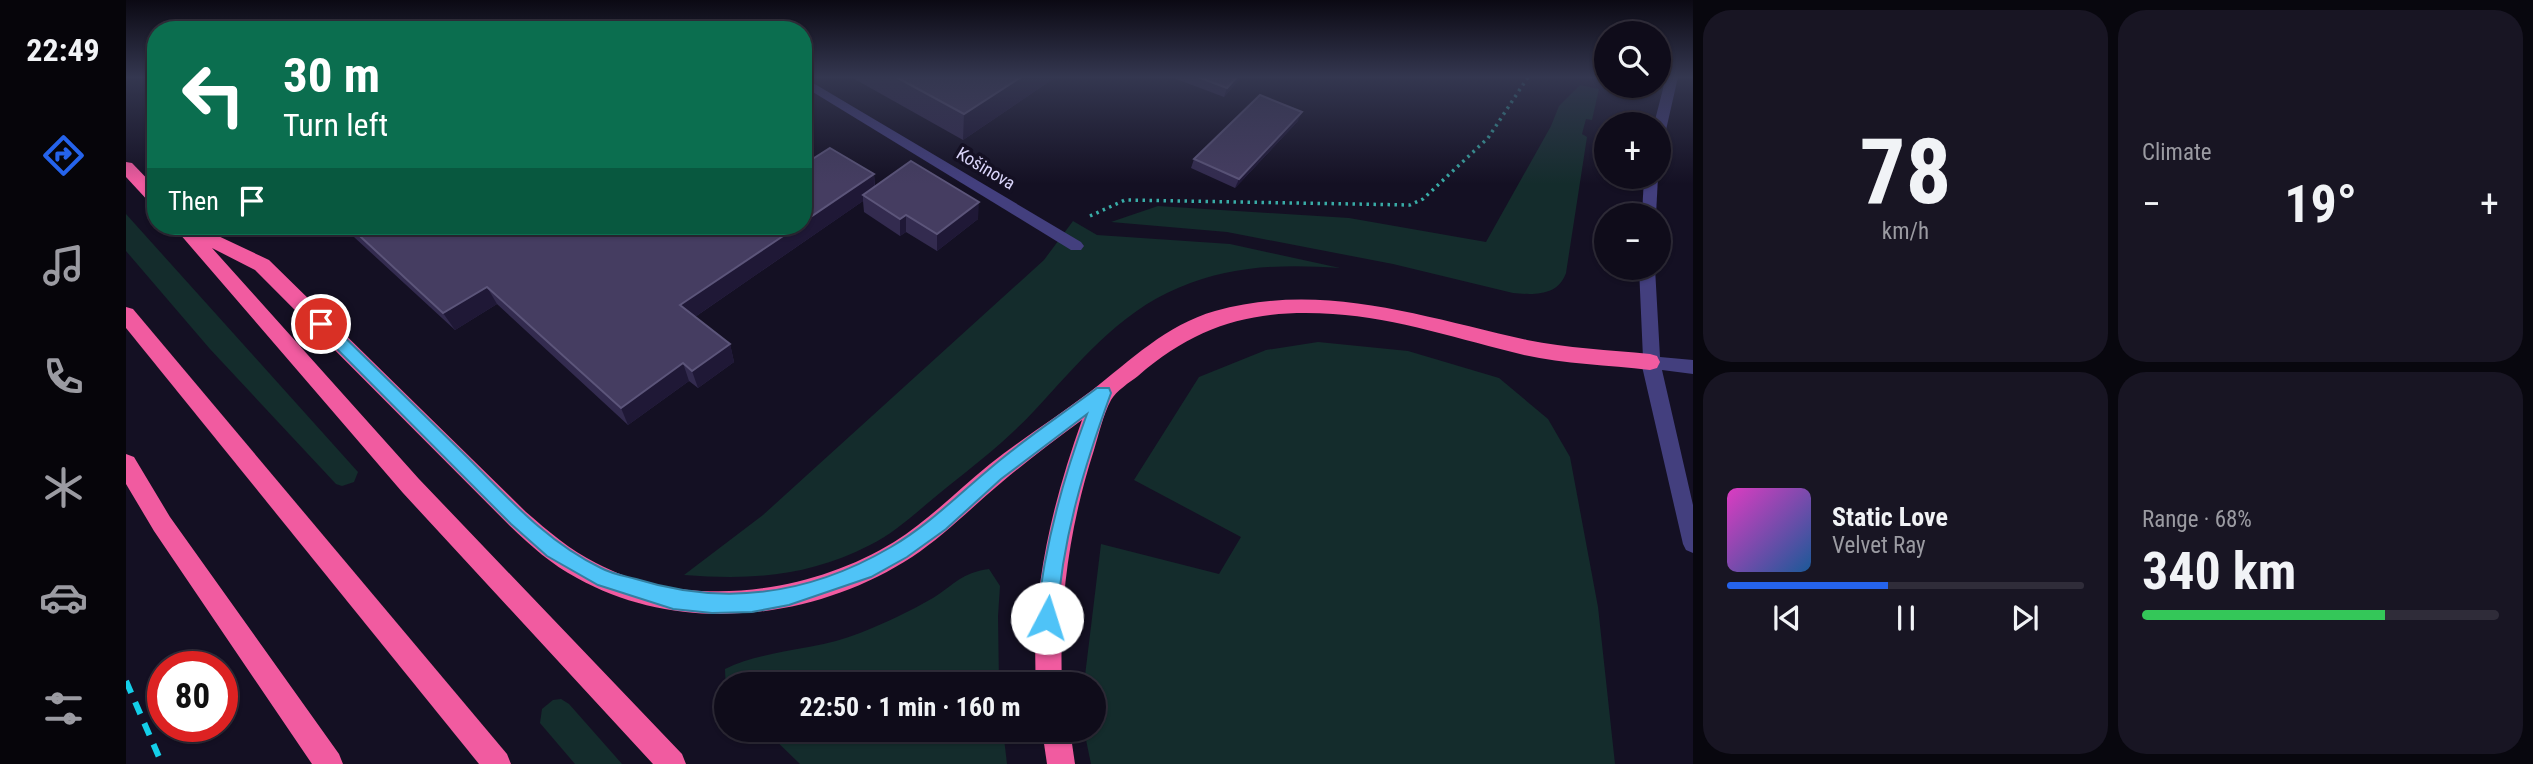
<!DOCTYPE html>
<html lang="en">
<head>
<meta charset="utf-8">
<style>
	:root { --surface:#0f0c1a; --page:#181523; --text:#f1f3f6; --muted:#9b9ba2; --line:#2f2c39; --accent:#2563eb }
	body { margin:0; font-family:"Roboto Condensed",sans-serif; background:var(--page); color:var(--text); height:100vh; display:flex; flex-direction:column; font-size:26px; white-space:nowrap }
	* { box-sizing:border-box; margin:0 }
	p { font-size:23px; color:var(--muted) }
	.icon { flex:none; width:38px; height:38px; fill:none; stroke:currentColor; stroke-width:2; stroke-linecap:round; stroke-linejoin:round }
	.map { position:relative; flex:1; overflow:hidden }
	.sheet { display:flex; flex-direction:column; gap:10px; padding:10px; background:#08070e; width:840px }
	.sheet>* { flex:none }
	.banner { position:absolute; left:21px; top:21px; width:665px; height:214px; border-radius:28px; box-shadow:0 2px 5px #0004,0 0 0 2px var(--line); background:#0b6e4f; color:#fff; overflow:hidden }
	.controls { position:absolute; left:1468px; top:21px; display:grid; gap:14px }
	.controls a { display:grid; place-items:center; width:77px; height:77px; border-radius:50%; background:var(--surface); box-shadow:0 2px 5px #0004,0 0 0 2px var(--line); font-size:35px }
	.speed { position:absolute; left:21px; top:651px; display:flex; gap:14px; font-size:35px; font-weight:700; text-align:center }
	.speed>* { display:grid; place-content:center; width:91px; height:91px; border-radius:50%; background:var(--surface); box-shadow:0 2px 5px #0004,0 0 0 2px var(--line); line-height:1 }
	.speed .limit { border:10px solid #d22; background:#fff; color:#111 }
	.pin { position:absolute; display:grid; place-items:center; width:60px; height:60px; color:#fff; margin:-30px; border:4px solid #fff; border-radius:50%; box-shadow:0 2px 7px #0007 }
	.me { position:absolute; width:77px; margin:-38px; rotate:5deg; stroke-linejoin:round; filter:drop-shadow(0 0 5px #0008) }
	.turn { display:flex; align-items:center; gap:24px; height:147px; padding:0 21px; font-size:32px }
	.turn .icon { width:91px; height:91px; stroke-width:2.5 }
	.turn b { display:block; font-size:49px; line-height:60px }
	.then { display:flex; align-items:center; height:66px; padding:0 21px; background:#0003; gap:14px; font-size:26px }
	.big { font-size:52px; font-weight:700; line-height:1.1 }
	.sheet .tile { flex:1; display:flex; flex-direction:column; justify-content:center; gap:10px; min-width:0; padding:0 24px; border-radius:28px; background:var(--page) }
	.sheet .dial { align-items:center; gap:0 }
	.dial b { font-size:91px; line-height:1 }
	.song { display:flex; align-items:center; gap:21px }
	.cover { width:84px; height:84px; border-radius:10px; background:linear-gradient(135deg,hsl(310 70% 55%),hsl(210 70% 35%)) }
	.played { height:7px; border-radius:4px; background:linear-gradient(90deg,var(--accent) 45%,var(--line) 45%) }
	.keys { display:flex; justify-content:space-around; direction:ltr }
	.heat { display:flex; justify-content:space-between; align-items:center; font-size:38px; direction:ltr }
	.charge { height:10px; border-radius:5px; background:linear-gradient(90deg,#34c759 68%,var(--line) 0) }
	.sheet .tiles { flex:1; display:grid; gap:10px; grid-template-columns:repeat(2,1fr) }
	.trip { position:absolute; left:588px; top:672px; width:392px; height:70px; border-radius:35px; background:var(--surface); box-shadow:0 2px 5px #0004,0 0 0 2px var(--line); font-weight:700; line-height:70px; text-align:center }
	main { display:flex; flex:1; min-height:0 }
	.tabs { display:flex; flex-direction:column; width:126px; justify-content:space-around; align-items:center; background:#06050a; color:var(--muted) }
	.tabs .icon { width:49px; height:49px }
	.tabs .current { color:var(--accent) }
	.tabs b { font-size:32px; color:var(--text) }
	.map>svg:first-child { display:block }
	.green { fill:#142c2c }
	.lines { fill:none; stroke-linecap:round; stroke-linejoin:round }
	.path { stroke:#39aca7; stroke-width:3.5; stroke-dasharray:2.5 4.5; stroke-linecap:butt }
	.minor { fill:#433f7e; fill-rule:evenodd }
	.highway { fill:#f15ba0; fill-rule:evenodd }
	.rail { stroke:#14cfe9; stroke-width:6; stroke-dasharray:13 10; stroke-linecap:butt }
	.wall { fill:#332b4f }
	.shaded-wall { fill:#1f1836 }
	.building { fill:#453d61; stroke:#5c557a; stroke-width:2 }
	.route { fill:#4fc3f7; stroke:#337fa1; stroke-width:2 }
	.labels { text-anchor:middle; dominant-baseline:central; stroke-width:7; stroke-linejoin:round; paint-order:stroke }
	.far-street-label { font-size:18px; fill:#dbd6fb; stroke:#141023 }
</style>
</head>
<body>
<main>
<nav class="tabs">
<b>22:49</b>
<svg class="icon current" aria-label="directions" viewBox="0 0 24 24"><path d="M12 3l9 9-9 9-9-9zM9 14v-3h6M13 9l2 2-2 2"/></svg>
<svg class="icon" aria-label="music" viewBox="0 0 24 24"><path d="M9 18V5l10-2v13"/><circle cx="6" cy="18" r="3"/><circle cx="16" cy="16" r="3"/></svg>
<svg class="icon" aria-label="phone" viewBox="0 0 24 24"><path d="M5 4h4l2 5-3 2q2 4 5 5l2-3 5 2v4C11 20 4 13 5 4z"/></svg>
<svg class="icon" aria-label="climate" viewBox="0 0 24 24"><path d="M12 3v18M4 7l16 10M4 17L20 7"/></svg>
<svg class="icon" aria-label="car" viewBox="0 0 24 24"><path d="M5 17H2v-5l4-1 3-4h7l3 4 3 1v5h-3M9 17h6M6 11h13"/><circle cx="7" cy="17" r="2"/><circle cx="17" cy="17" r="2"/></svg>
<svg class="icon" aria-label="filters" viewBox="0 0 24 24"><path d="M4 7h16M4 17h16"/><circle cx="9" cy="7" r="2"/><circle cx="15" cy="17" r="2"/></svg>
</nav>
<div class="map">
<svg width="1567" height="764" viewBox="0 0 1567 764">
	<rect width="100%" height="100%" fill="#141023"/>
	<!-- green -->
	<g class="green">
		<path d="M1454,85l19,4 -7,31 -6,-1 -4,15 5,3 -21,136c-8,23 -32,22 -53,20l-120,-29 -166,-32 -116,-10 47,-16 191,12 137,24 65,-116 8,-20z"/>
		<polygon points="0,214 232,472 228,482 216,486 210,484 84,349 0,251"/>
		<path d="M947,221l24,14 133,9 110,24c-56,-4 -109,-3 -162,20 -60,25 -100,76 -144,123 -26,28 -58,53 -88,77 -24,19 -49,44 -76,57 -63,32 -118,35 -186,30l79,-60 281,-255z"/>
		<polygon points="1192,342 1282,351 1373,378 1422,419 1444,457 1472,607 1489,764 965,764 958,730 968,730 968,684 958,684 975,544 1093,574 1115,537 1008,480 1073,377 1140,350"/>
		<path d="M863,569l11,17 -2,30 1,68h-273v7l-1,-22c40,-20 91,-18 135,-36 25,-10 49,-21 73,-35 22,-14 28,-25 56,-29z"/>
		<polygon points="435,699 443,704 496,764 449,764 414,723 416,709 427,700"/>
		<polygon points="639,730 877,730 881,764 674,764"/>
	</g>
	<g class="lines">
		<!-- path -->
		<polyline class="path" points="964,216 999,200 1284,205 1297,199 1362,138 1402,77"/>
		<!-- minor -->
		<g class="minor">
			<polygon points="677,77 955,242 958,246 955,250 945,250 677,86"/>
			<polygon points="1540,77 1552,77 1540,130 1533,134 1533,124 1528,124"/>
			<polygon points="1518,177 1532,177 1530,215 1516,215"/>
			<polygon points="1513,268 1529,268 1534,357 1567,360 1567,374 1536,370 1567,505 1567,553 1560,550 1557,544 1515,362 1517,358"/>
		</g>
		<!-- highway -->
		<g class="highway">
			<polygon points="0,162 6,163 30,188 30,205 24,203 0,177"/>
			<path d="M47,226h24l72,34 257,252c22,19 44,38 70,51 91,48 213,31 298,-21 35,-22 64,-52 96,-78 33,-26 68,-48 101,-73 40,-31 75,-66 124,-80 108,-30 207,6 312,29 40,8 82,10 123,14l7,2 3,6 -3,6 -7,2c-42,-5 -85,-6 -126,-15 -63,-15 -126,-37 -191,-41 -78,-5 -135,10 -195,62 -8,6 -22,15 -27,24 -8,15 -12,34 -17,50 -25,78 -35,153 -32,234h-26c-5,-92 15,-177 46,-264 -27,20 -54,40 -80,62 -30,25 -57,53 -90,75 -97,63 -231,79 -335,21 -25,-13 -46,-32 -67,-52l-255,-256 -43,-22 207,231 263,275 4,10h-33l-250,-271z"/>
			<polygon points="0,307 7,309 381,754 385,764 353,764 0,328"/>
			<polygon points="0,454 8,457 44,517 213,754 217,764 186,764 28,531 0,484"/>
			<polygon points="916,730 944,730 949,764 921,764"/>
		</g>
		<!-- rail -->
		<polyline class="rail" points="0,681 36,764"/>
	</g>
	<!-- wall -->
	<g class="wall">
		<polygon points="725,77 930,77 837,140"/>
		<polygon points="1045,77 1115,77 1098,97"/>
		<polygon points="1172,121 1109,188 1065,168 1068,159"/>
		<polygon points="748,174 749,186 852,219 811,251 780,232 774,236 738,212 737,201 569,317 604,344 608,362 572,388 563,381 502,425 371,304 329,330 216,226 677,226"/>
	</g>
	<!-- shaded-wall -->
	<g class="shaded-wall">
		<polygon points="895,77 930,77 837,140 838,114"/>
		<polygon points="1111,77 1115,77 1098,97 1101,88"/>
		<polygon points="1176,112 1172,121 1109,188 1113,179"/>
		<polygon points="748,174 749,192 737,195 737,201 560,323 554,305 672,226 677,226 677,222"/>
		<polygon points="853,202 852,219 811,251 811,234"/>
		<polygon points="780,215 780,232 774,236 774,219"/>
		<polygon points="361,287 371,304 329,330 317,313"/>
		<polygon points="604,344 608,362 572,388 566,371"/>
		<polygon points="557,363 563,381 502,425 495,408"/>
	</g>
	<!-- building -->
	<g class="building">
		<polygon points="770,77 895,77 838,114"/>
		<polygon points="1072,77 1111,77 1101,88"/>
		<polygon points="1134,95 1176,112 1113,179 1068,159"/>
		<polygon points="704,148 748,174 677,222 677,165"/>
		<polygon points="785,161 853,202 811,234 780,215 774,219 737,195"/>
		<polygon points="223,226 672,226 554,305 604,344 566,371 557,363 495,408 361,287 317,313"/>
	</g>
	<!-- sky -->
	<linearGradient id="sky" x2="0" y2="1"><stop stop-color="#0b0913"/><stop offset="0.42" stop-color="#343750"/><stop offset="1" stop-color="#343750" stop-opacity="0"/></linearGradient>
	<rect width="1567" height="184" fill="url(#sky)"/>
	<!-- route -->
	<path class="route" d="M195,318l6,2c46,45 93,91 140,137 41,41 81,86 134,111 11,6 24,8 35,11 90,28 175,15 255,-32 36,-21 65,-50 96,-76 34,-30 73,-55 110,-83h12l2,5c-27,74 -49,146 -54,225l-3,7 -7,2 -7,-2 -3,-7c7,-71 25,-137 50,-204l-86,65 -55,50 -39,28 -36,20 -82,28 -37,7 -40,1 -39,-4 -75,-24 -51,-29 -36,-32 -195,-196 -2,-4 2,-4z"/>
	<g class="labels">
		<!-- far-street labels -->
		<g class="far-street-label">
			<text transform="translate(860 168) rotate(31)">Košinova</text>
		</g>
	</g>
</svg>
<div class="controls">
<a><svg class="icon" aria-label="search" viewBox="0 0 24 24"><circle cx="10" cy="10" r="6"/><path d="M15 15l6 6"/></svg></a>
<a>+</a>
<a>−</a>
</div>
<div class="speed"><div class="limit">80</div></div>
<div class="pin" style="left:195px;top:324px;background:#d93025"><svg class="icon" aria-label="arrive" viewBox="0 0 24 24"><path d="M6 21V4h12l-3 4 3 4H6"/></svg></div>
<svg class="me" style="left:921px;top:618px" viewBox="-20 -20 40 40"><circle r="19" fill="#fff"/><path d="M0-13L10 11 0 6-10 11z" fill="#4fc3f7"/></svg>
<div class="trip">22:50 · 1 min · 160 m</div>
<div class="banner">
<div class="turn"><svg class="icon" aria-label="left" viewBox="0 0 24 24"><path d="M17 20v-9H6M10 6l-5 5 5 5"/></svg><div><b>30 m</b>Turn left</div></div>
<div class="then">Then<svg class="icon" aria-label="arrive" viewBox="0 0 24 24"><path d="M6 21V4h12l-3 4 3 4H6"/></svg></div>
</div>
</div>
<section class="sheet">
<div class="tiles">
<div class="tile dial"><b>78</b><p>km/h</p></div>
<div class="tile"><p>Climate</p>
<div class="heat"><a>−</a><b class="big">19°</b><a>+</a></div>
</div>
<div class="tile">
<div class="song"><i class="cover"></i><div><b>Static Love</b><p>Velvet Ray</p></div></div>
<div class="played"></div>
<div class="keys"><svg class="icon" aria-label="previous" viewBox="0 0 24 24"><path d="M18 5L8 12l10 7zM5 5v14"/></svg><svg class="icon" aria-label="pause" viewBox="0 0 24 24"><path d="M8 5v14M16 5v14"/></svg><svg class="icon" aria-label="next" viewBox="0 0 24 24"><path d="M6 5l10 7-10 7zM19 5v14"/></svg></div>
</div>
<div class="tile"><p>Range · 68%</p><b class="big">340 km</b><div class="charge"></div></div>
</div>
</section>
</main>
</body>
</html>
